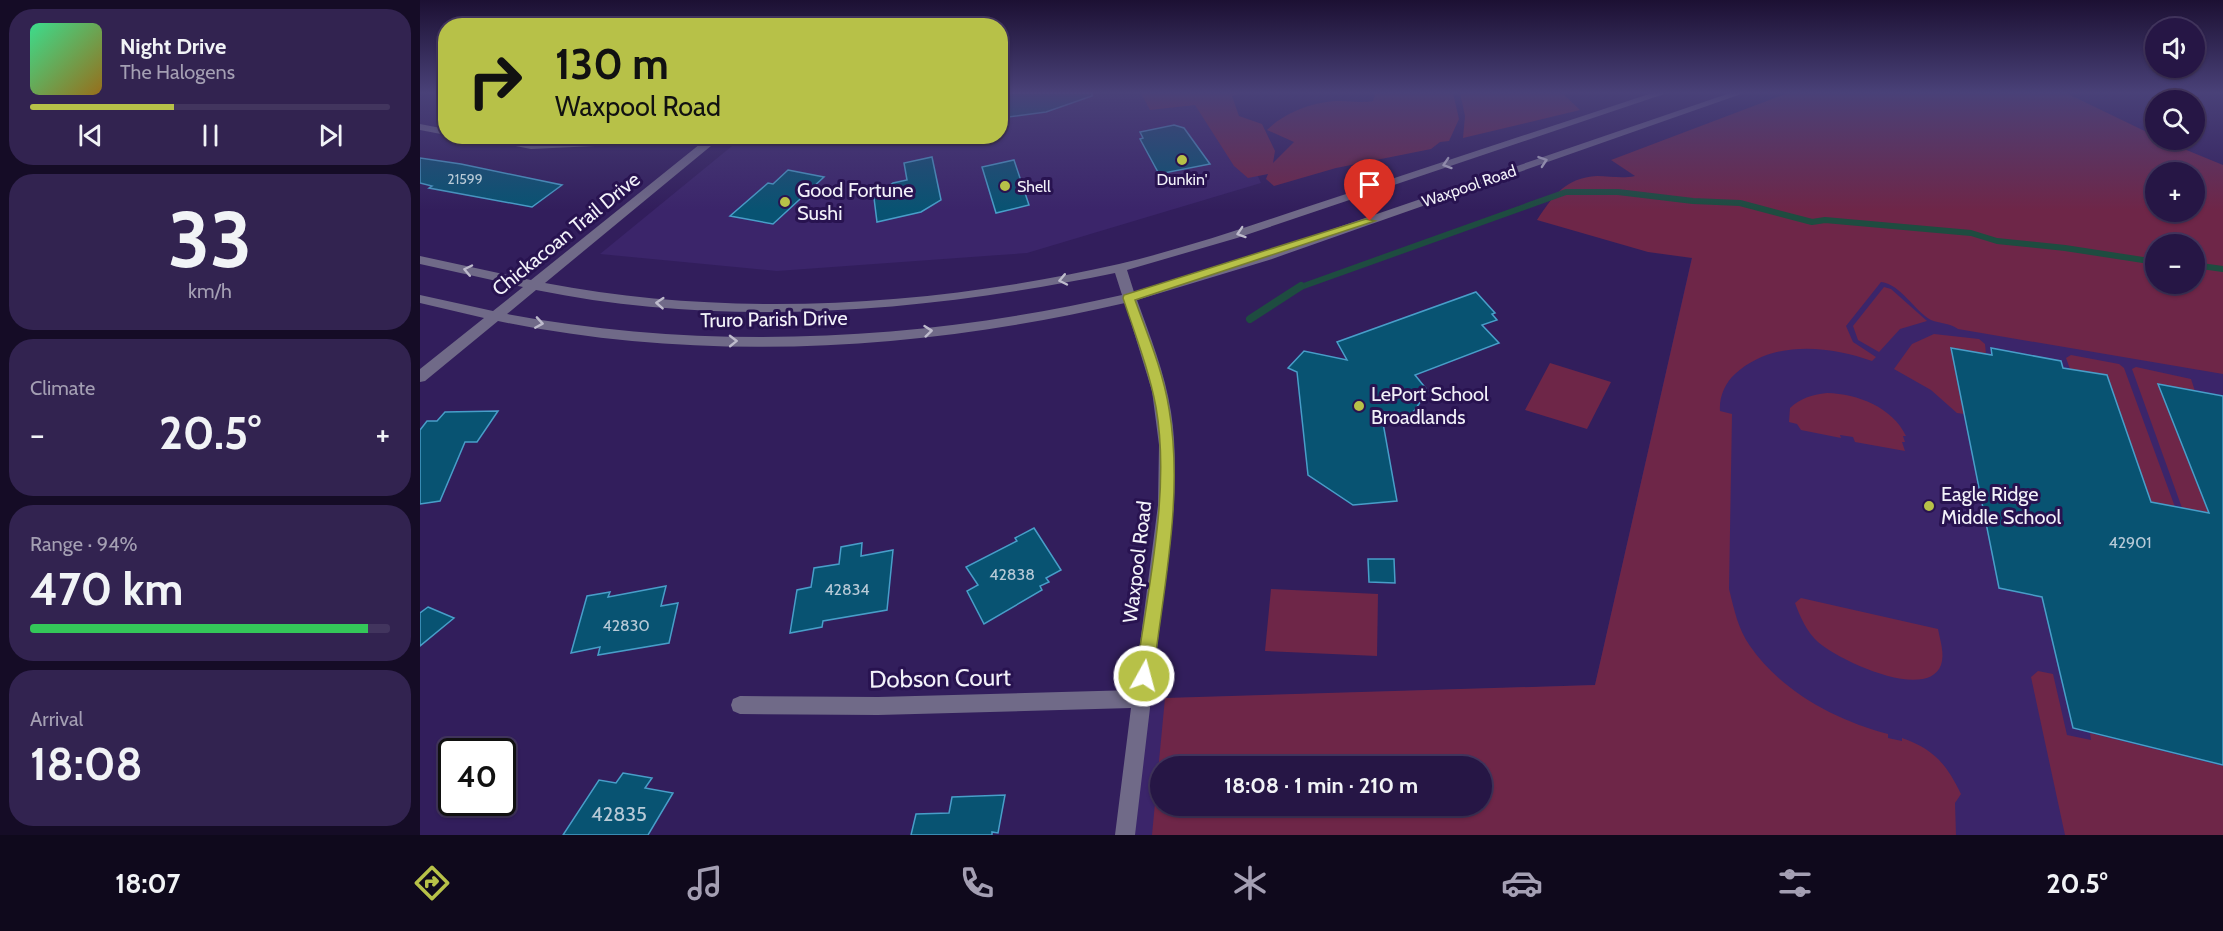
<!DOCTYPE html>
<html lang="en">
<head>
<meta charset="utf-8">
<style>
	:root { --surface:#261645; --page:#322350; --text:#f1f3f6; --muted:#a49fb3; --line:#42355e; --accent:#b7c148 }
	body { margin:0; font-family:Cabin,sans-serif; background:var(--page); color:var(--text); height:100vh; display:flex; flex-direction:column; font-size:22px; white-space:nowrap }
	* { box-sizing:border-box; margin:0 }
	p { font-size:20px; color:var(--muted) }
	.icon { flex:none; width:33px; height:33px; fill:none; stroke:currentColor; stroke-width:2; stroke-linecap:round; stroke-linejoin:round }
	.map { position:relative; flex:1; overflow:hidden }
	.drawer { display:flex; flex-direction:column; gap:9px; padding:9px; background:#150c26; width:420px }
	.drawer>* { flex:none }
	.top-card { position:absolute; left:18px; top:18px; width:570px; height:126px; border-radius:24px; box-shadow:0 2px 4px #0004,0 0 0 2px var(--line); background:#b7c148; color:#111; overflow:hidden }
	.buttons { position:absolute; left:1725px; top:18px; display:grid; gap:12px }
	.buttons a { display:grid; place-items:center; width:60px; height:60px; border-radius:50%; background:var(--surface); box-shadow:0 2px 4px #0004,0 0 0 2px var(--line); font-size:30px }
	.speed { position:absolute; left:18px; top:738px; display:flex; gap:12px; font-size:30px; font-weight:700; text-align:center }
	.speed>* { display:grid; place-content:center; width:78px; height:78px; border-radius:50%; background:var(--surface); box-shadow:0 2px 4px #0004,0 0 0 2px var(--line); line-height:1 }
	.speed .limit { border:3px solid #111; border-radius:9px; background:#fff; color:#111 }
	.pin { position:absolute; display:grid; place-items:center; width:51px; height:51px; color:#fff; margin:-62px -26px; border-radius:50% 50% 50% 0; rotate:-45deg; box-shadow:0 0 6px #0007 }
	.pin .icon { rotate:45deg }
	.me { position:absolute; width:66px; margin:-33px; rotate:7deg; stroke-linejoin:round; filter:drop-shadow(0 0 4px #0008) }
	.turn { display:flex; align-items:center; gap:21px; height:126px; padding:0 18px; font-size:27px }
	.turn .icon { width:78px; height:78px; stroke-width:2.5 }
	.turn b { display:block; font-size:42px; line-height:51px }
	.big { font-size:45px; font-weight:700; line-height:1.1 }
	.drawer .card { flex:1; display:flex; flex-direction:column; justify-content:center; gap:9px; min-width:0; padding:0 21px; border-radius:24px; background:var(--page) }
	.drawer .dial { align-items:center; gap:0 }
	.dial b { font-size:78px; line-height:1 }
	.song { display:flex; align-items:center; gap:18px }
	.cover { width:72px; height:72px; border-radius:9px; background:linear-gradient(135deg,hsl(150 70% 55%),hsl(40 70% 35%)) }
	.played { height:6px; border-radius:3px; background:linear-gradient(90deg,var(--accent) 40%,var(--line) 40%) }
	.keys { display:flex; justify-content:space-around; direction:ltr }
	.heat { display:flex; justify-content:space-between; align-items:center; font-size:33px; direction:ltr }
	.charge { height:9px; border-radius:4px; background:linear-gradient(90deg,#34c759 94%,var(--line) 0) }
	.trip { position:absolute; left:730px; top:756px; width:342px; height:60px; border-radius:30px; background:var(--surface); box-shadow:0 2px 4px #0004,0 0 0 2px var(--line); font-weight:700; line-height:60px; text-align:center }
	.dock { display:flex; height:96px; justify-content:space-around; align-items:center; background:#0f091c; color:var(--muted) }
	.dock .icon { width:42px; height:42px }
	.dock .selected { color:var(--accent) }
	.dock b { font-size:27px; color:var(--text) }
	main { display:flex; flex:1; min-height:0 }
	.map>svg:first-child { display:block }
	.built { fill:#3b256a; fill-rule:evenodd }
	.green { fill:#6e2648; fill-rule:evenodd }
	.lines { fill:none; stroke-linecap:round; stroke-linejoin:round }
	.stream-far1 { stroke:#1e4c40; stroke-width:6 }
	.stream { stroke:#1e4c40; stroke-width:8 }
	.building { fill:#085372; stroke:#489ec9; stroke-width:1.5 }
	.minor { fill:#706a88; fill-rule:evenodd }
	.oneway { stroke:#bebbcc }
	.route { fill:#b7c148; stroke:#777d2f; stroke-width:1.5 }
	.poi-dot { fill:#b7c148; stroke:#281350; stroke-width:2 }
	.labels { text-anchor:middle; dominant-baseline:central; stroke-width:6; stroke-linejoin:round; paint-order:stroke }
	.far-number-label { font-size:14px; fill:#b8cad7 }
	.far-poi-label { font-size:16px; fill:#f2f1f9; stroke:#281350 }
	.far-street-label { font-size:16px; fill:#f2f1f9; stroke:#281350 }
	.number-label { font-size:16px; fill:#b8cad7 }
	.poi-label { font-size:20px; fill:#f2f1f9; stroke:#281350; text-anchor:start }
	.street-label { font-size:20px; fill:#f2f1f9; stroke:#281350 }
	.near-number-label { font-size:20px; fill:#b8cad7 }
	.near-street-label { font-size:24px; fill:#f2f1f9; stroke:#281350 }
</style>
</head>
<body>
<main>
<section class="drawer">
<div class="card">
<div class="song"><i class="cover"></i><div><b>Night Drive</b><p>The Halogens</p></div></div>
<div class="played"></div>
<div class="keys"><svg class="icon" aria-label="previous" viewBox="0 0 24 24"><path d="M18 5L8 12l10 7zM5 5v14"/></svg><svg class="icon" aria-label="pause" viewBox="0 0 24 24"><path d="M8 5v14M16 5v14"/></svg><svg class="icon" aria-label="next" viewBox="0 0 24 24"><path d="M6 5l10 7-10 7zM19 5v14"/></svg></div>
</div>
<div class="card dial"><b>33</b><p>km/h</p></div>
<div class="card"><p>Climate</p>
<div class="heat"><a>−</a><b class="big">20.5°</b><a>+</a></div>
</div>
<div class="card"><p>Range · 94%</p><b class="big">470 km</b><div class="charge"></div></div>
<div class="card"><p>Arrival</p><b class="big">18:08</b></div>
</section>
<div class="map">
<svg width="1803" height="835" viewBox="0 0 1803 835">
	<rect width="100%" height="100%" fill="#321e5c"/>
	<!-- built -->
	<g class="built">
		<polygon points="581,93 783,93 808,110 841,183 607,253 357,271 180,254 323,137 580,136"/>
		<path d="M1272,257l531,70v508h-1098l16,-136 454,-14zM741,766h321v40h-321z"/>
	</g>
	<!-- green -->
	<g class="green">
		<path d="M721,93h99l-8,3 7,20 23,8 13,27 -2,12 21,-21 -27,-12c18,-18 48,-29 73,-29 12,0 21,2 33,0l2,-6 -2,-2h80l6,26 -10,22 -9,1 -9,7 -95,19 -62,18 -8,-7 2,-5 -20,4 -14,-12 -39,-61 -45,5z"/>
		<polygon points="1040,93 1142,93 1160,110 1043,138 1045,116"/>
		<path d="M1368,93h278l89,43 1,4h6l61,25v209l-265,-45c-10,-7 -18,-5 -27,-9 -18,-10 -29,-35 -50,-38l-35,44 7,16 23,15 -4,4c-44,-16 -100,-21 -137,13 -10,9 -16,23 -15,37l12,3 -3,175c5,20 9,40 21,57 31,45 85,74 138,88v4l14,3v-3c32,11 45,27 59,56l-6,9 1,32h-804l13,-137 430,-13 97,-427 -44,-6 -111,-32c16,-24 28,-42 60,-44 13,0 25,3 38,0l-24,-16zM1736,172h38v40h-38zM1736,244h38v40h-38zM741,766h321v40h-321z"/>
		<polygon points="1464,287 1471,289 1507,321 1480,329 1459,352 1438,340 1433,326"/>
		<polygon points="1514,334 1559,339 1565,344 1566,354 1531,348 1544,414 1537,413 1511,390 1474,369 1492,344"/>
		<polygon points="1651,355 1699,364 1704,368 1755,507 1731,502 1687,375 1650,369 1646,358"/>
		<polygon points="1130,363 1191,382 1167,429 1105,410"/>
		<polygon points="1716,367 1771,379 1775,391 1739,385 1789,513 1762,508 1712,369"/>
		<path d="M1407,393c31,1 65,14 79,43h-3l2,6h-3l3,9 -50,-9 -2,-5 -13,-2 1,3 -40,-8 -4,-6 -8,-2 1,-14c11,-10 21,-13 37,-15z"/>
		<polygon points="851,589 958,594 957,656 845,651"/>
		<path d="M1381,598l137,31c2,11 7,25 3,36 -14,37 -103,-5 -123,-23 -11,-10 -18,-25 -23,-39z"/>
		<polygon points="1618,671 1633,674 1647,735 1671,740 1670,733 1803,766 1803,835 1645,835 1611,677"/>
	</g>
	<g class="lines">
		<!-- stream-far1 -->
		<g class="stream-far1">
			<polyline points="1774,265 1803,269"/>
			<polyline points="878,288 1146,192 1198,192 1273,201 1320,203 1392,222 1405,220 1551,233 1577,241 1645,248 1736,262"/>
		</g>
		<!-- stream -->
		<polyline class="stream" points="830,319 881,286"/>
	</g>
	<!-- building -->
	<g class="building">
		<polygon points="580,93 672,93 672,96 626,112 580,118"/>
		<polygon points="754,125 764,128 790,164 739,174 720,139 723,138 720,132"/>
		<polygon points="512,157 521,200 501,212 457,222 454,198 473,183 487,180 484,163"/>
		<polygon points="0,158 41,164 142,185 112,207 9,188 12,186 0,183"/>
		<polygon points="594,160 609,205 576,213 562,167"/>
		<polygon points="368,170 404,177 353,224 310,216 348,183 353,184"/>
		<polygon points="1056,292 1075,313 1072,314 1077,320 1062,325 1079,343 995,375 1008,391 987,421 963,423 977,501 933,505 888,475 877,372 868,368 884,351 927,360 917,342"/>
		<polygon points="1531,348 1572,355 1571,348 1641,361 1643,368 1687,375 1731,502 1789,513 1738,384 1803,396 1803,765 1653,728 1622,597 1579,588"/>
		<polygon points="78,411 57,442 45,442 20,501 0,504 0,430 7,421 17,421 25,412"/>
		<polygon points="614,528 641,570 626,578 629,582 620,586 622,590 564,624 547,591 558,585 546,567 597,541 595,538"/>
		<polygon points="442,543 441,556 473,550 467,610 403,621 402,627 370,633 377,590 391,587 394,568 419,564 421,547"/>
		<polygon points="948,559 974,559 975,583 949,582"/>
		<polygon points="246,586 241,606 258,603 249,643 178,655 180,647 151,653 167,596 190,592 188,597"/>
		<polygon points="8,607 34,618 0,646 0,613"/>
		<polygon points="203,773 232,778 225,788 253,793 228,835 143,835 179,780 196,783"/>
		<polygon points="585,795 578,833 572,832 572,835 491,835 496,814 529,813 532,797"/>
	</g>
	<g class="lines">
		<!-- minor -->
		<g class="minor">
			<path d="M1232,93h15l-430,145 -110,32 7,22 126,-38 470,-161h14l-475,167 -132,40c13,36 28,73 34,112 5,31 4,62 3,93l-39,330h-20l16,-127 -253,7 -138,-1 -7,-3 -2,-6 2,-6 7,-3 138,1 256,-7 24,-185 1,-60 -7,-54 -27,-88c-203,47 -421,61 -627,18l-73,60 -5,1v-13l64,-51 -64,-15v-8l73,16 30,-24 -103,-23v-8l111,24 179,-144h13l-178,147c188,36 388,23 574,-19 76,-18 150,-45 224,-69 103,-34 206,-68 309,-102zM695,273l7,22c-200,46 -412,57 -615,19l29,-24c191,39 390,22 579,-17z"/>
			<polygon points="0,124 26,129 26,135 0,130"/>
			<polygon points="45,136 74,136 111,143 175,140 181,143 175,146 111,149"/>
		</g>
	</g>
	<!-- one-way arrows -->
	<defs><path id="oneway-chevron" d="M-2-3.5L2.5 0L-2 3.5" fill="none" stroke-width="1.6" stroke-linecap="round" stroke-linejoin="round" transform="scale(1.5)"/></defs>
	<g class="oneway">
		<use href="#oneway-chevron" transform="translate(1123 161) rotate(-19)"/>
		<use href="#oneway-chevron" transform="translate(1027 164) rotate(162)"/>
		<use href="#oneway-chevron" transform="translate(821 233) rotate(162)"/>
		<use href="#oneway-chevron" transform="translate(48 270) rotate(-168)"/>
		<use href="#oneway-chevron" transform="translate(643 280) rotate(168)"/>
		<use href="#oneway-chevron" transform="translate(240 303) rotate(-176)"/>
		<use href="#oneway-chevron" transform="translate(119 323) rotate(9)"/>
		<use href="#oneway-chevron" transform="translate(508 331) rotate(-6)"/>
		<use href="#oneway-chevron" transform="translate(313 341) rotate(-1)"/>
	</g>
	<!-- sky -->
	<linearGradient id="sky" x2="0" y2="1"><stop stop-color="#1c1033"/><stop offset="0.44" stop-color="#494178"/><stop offset="1" stop-color="#494178" stop-opacity="0"/></linearGradient>
	<rect width="1803" height="210" fill="url(#sky)"/>
	<!-- route -->
	<path class="route" d="M946,219l9,2 -240,79c13,36 28,71 34,109 15,87 -6,180 -16,267l-3,5 -6,3 -6,-3 -2,-5c11,-86 35,-183 20,-269 -7,-37 -21,-73 -33,-109l1,-3z"/>
	<!-- markers -->
	<g class="poi-dot">
		<circle cx="762" cy="160" r="6"/>
		<circle cx="585" cy="186" r="6"/>
		<circle cx="365" cy="202" r="6"/>
		<circle cx="939" cy="406" r="6"/>
		<circle cx="1509" cy="506" r="6"/>
	</g>
	<g class="labels">
		<!-- far-number labels -->
		<g class="far-number-label">
			<text x="45" y="179">21599</text>
		</g>
		<!-- far-poi labels -->
		<g class="far-poi-label">
			<text x="762" y="179">Dunkin'</text>
			<text x="597" y="186" text-anchor="start">Shell</text>
		</g>
		<!-- far-street labels -->
		<g class="far-street-label">
			<text transform="translate(1049 186) rotate(-19)">Waxpool Road</text>
		</g>
		<!-- number labels -->
		<g class="number-label">
			<text x="1710" y="542">42901</text>
			<text x="592" y="574">42838</text>
			<text x="427" y="589">42834</text>
			<text x="206" y="625">42830</text>
		</g>
		<!-- poi labels -->
		<g class="poi-label">
			<text x="377" y="190">Good Fortune<tspan x="377" dy="23">Sushi</tspan></text>
			<text x="951" y="394">LePort School<tspan x="951" dy="23">Broadlands</tspan></text>
			<text x="1521" y="494">Eagle Ridge<tspan x="1521" dy="23">Middle School</tspan></text>
		</g>
		<!-- street labels -->
		<g class="street-label">
			<text transform="translate(146 234) rotate(-39)">Chickacoan Trail Drive</text>
			<text transform="translate(354 319) rotate(-1)">Truro Parish Drive</text>
			<text transform="translate(717 562) rotate(-83)">Waxpool Road</text>
		</g>
		<!-- near-number labels -->
		<g class="near-number-label">
			<text x="199" y="814">42835</text>
		</g>
		<!-- near-street labels -->
		<g class="near-street-label">
			<text transform="translate(520 678) rotate(-1)">Dobson Court</text>
		</g>
	</g>
</svg>
<div class="buttons">
<a><svg class="icon" aria-label="sound" viewBox="0 0 24 24"><path d="M4 9h4l5-4v14l-5-4H4zM17 9q2 3 0 6"/></svg></a>
<a><svg class="icon" aria-label="search" viewBox="0 0 24 24"><circle cx="10" cy="10" r="6"/><path d="M15 15l6 6"/></svg></a>
<a>+</a>
<a>−</a>
</div>
<div class="speed"><div class="limit">40</div></div>
<div class="pin" style="left:950px;top:221px;background:#d93025"><svg class="icon" aria-label="arrive" viewBox="0 0 24 24"><path d="M6 21V4h12l-3 4 3 4H6"/></svg></div>
<svg class="me" style="left:724px;top:676px" viewBox="-20 -20 40 40"><circle r="17" fill="#b7c148" stroke="#fff" stroke-width="3"/><path d="M0-11L8 9 0 5-8 9z" fill="#fff"/></svg>
<div class="trip">18:08 · 1 min · 210 m</div>
<div class="top-card">
<div class="turn"><svg class="icon" aria-label="right" viewBox="0 0 24 24"><path d="M7 20v-9h11M14 6l5 5-5 5"/></svg><div><b>130 m</b>Waxpool Road</div></div>
</div>
</div>
</main>
<nav class="dock">
<b>18:07</b>
<svg class="icon selected" aria-label="directions" viewBox="0 0 24 24"><path d="M12 3l9 9-9 9-9-9zM9 14v-3h6M13 9l2 2-2 2"/></svg>
<svg class="icon" aria-label="music" viewBox="0 0 24 24"><path d="M9 18V5l10-2v13"/><circle cx="6" cy="18" r="3"/><circle cx="16" cy="16" r="3"/></svg>
<svg class="icon" aria-label="phone" viewBox="0 0 24 24"><path d="M5 4h4l2 5-3 2q2 4 5 5l2-3 5 2v4C11 20 4 13 5 4z"/></svg>
<svg class="icon" aria-label="climate" viewBox="0 0 24 24"><path d="M12 3v18M4 7l16 10M4 17L20 7"/></svg>
<svg class="icon" aria-label="car" viewBox="0 0 24 24"><path d="M5 17H2v-5l4-1 3-4h7l3 4 3 1v5h-3M9 17h6M6 11h13"/><circle cx="7" cy="17" r="2"/><circle cx="17" cy="17" r="2"/></svg>
<svg class="icon" aria-label="filters" viewBox="0 0 24 24"><path d="M4 7h16M4 17h16"/><circle cx="9" cy="7" r="2"/><circle cx="15" cy="17" r="2"/></svg>
<b>20.5°</b>
</nav>
</body>
</html>
